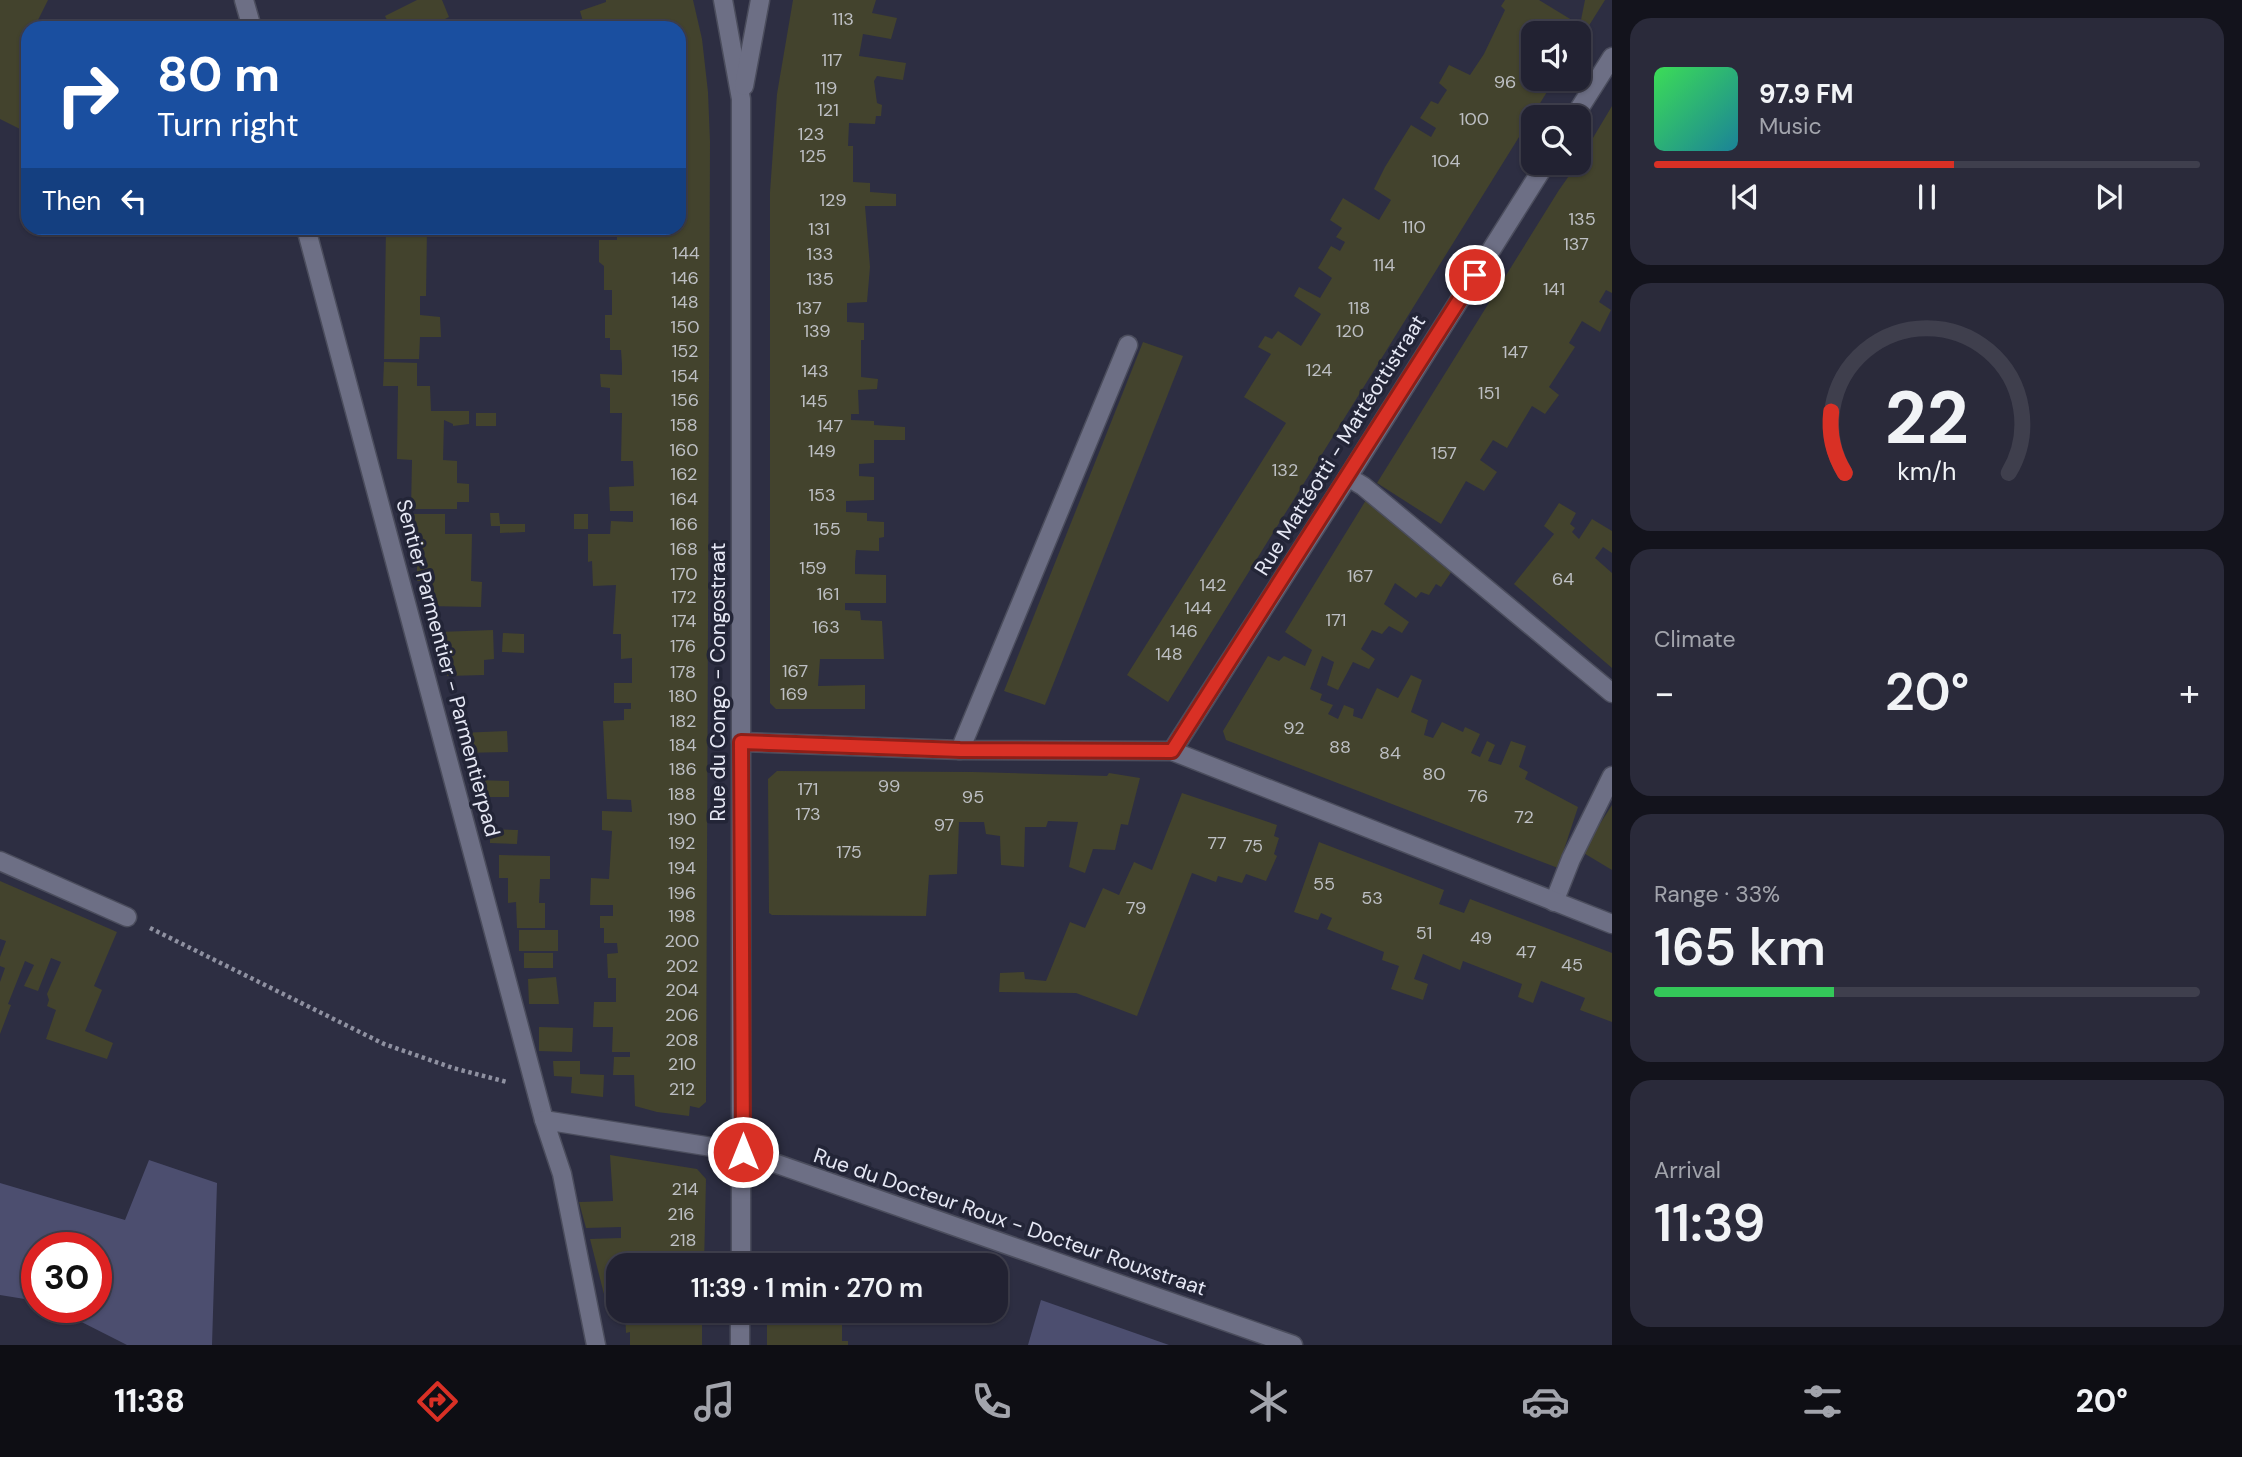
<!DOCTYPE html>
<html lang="en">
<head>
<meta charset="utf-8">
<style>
	:root { --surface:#222232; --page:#2a2a3a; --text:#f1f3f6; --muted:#a2a4ac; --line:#3f3f4d; --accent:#d93025 }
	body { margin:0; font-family:"DM Sans",sans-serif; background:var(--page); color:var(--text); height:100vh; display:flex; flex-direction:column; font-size:26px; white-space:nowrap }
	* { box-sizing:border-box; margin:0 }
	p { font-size:23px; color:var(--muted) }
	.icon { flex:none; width:38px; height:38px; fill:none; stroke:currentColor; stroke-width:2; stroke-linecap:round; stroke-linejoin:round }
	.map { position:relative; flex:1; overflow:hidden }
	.drawer { display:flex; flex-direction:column; gap:18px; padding:18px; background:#13131c; width:630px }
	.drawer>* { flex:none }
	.top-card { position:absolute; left:21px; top:21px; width:665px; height:214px; border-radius:21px; box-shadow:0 2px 5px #0004,0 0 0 2px var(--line); background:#1a4fa0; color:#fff; overflow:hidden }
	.fabs { position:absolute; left:1521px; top:21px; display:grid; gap:14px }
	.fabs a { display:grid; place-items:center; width:70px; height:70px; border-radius:14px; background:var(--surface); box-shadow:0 2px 5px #0004,0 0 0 2px var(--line); font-size:35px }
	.speed { position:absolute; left:21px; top:1232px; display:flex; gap:14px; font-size:35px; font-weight:700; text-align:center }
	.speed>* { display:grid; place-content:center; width:91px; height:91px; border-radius:50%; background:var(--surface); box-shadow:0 2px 5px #0004,0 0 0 2px var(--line); line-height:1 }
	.speed .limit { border:10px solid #d22; background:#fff; color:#111 }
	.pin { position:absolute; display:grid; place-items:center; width:60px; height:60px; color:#fff; margin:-30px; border:4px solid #fff; border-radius:50%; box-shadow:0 2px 7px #0007 }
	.me { position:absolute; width:77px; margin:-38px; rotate:0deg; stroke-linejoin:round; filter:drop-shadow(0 0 5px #0008) }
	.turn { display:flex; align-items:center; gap:24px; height:147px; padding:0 21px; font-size:32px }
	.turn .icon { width:91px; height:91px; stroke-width:2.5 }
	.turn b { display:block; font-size:49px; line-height:60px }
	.then { display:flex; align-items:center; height:66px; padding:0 21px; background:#0003; gap:14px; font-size:26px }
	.big { font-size:52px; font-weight:600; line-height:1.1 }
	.drawer .widget { flex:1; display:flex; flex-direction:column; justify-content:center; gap:10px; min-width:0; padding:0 24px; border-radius:21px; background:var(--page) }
	.drawer .dial { align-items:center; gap:0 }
	.dial svg { height:182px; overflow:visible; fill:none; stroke:var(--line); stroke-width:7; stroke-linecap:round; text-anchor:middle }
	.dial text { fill:var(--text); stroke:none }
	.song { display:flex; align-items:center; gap:21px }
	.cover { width:84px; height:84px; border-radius:10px; background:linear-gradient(135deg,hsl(130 70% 55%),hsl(190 70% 35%)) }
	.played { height:7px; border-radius:4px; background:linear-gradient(90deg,var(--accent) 55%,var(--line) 55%) }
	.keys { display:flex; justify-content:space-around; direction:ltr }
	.heat { display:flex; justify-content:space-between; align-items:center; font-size:38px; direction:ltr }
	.charge { height:10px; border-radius:5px; background:linear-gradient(90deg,#34c759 33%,var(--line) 0) }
	.trip { position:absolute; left:606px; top:1253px; width:402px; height:70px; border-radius:21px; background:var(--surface); box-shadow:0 2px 5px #0004,0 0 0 2px var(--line); font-weight:600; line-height:70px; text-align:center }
	.menu { display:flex; height:112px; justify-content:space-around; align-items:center; background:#0e0e14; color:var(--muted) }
	.menu .icon { width:49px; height:49px }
	.menu .active { color:var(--accent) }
	.menu b { font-size:32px; color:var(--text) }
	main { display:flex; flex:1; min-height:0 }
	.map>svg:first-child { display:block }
	.green { fill:#4c4e6f }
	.building { fill:#43432d }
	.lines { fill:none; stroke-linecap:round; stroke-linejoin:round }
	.lane-casing { stroke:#4b4d5d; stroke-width:21 }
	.street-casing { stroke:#4b4d5d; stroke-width:21 }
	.path { stroke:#8f91a1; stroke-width:4.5; stroke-dasharray:3.5 3.5; stroke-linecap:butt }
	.lane { stroke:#6d6f85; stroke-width:18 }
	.street { stroke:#6d6f85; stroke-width:18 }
	.route-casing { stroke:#8d1f18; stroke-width:18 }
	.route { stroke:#d93025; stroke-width:12 }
	.labels { text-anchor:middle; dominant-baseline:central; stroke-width:7; stroke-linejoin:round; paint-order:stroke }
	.number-label { font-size:18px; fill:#bdbfc3 }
	.street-label { font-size:21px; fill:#e6e8f5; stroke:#232537 }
</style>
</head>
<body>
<main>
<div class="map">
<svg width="1612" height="1345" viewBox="0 0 1612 1345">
	<rect width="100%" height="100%" fill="#2d2e42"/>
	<!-- green -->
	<g class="green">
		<polygon points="149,1160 217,1183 212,1345 127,1345 52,1307 96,1307 96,1248 37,1248 37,1301 0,1295 0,1183 125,1220"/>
		<polygon points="1041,1300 1169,1345 1028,1345"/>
	</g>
	<!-- building -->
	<g class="building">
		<polygon points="0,0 48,0 34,28 28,28 28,40 23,50 28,52 28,133 0,119"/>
		<polygon points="417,0 442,0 449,17 427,28 391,28 385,16"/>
		<polygon points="606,0 693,0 702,39 708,92 710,142 706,1102 699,1108 690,1106 689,1116 657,1112 635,1106 634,1075 613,1075 614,1057 630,1057 630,1052 612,1052 613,1027 593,1027 594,1002 616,1002 616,978 608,978 607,954 618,953 617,943 604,943 604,928 600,928 600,916 613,916 613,905 590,905 591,878 609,879 612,831 602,830 602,811 632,812 631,800 607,799 603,721 624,720 624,709 631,709 631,703 614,703 614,683 632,683 632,658 621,659 621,634 613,634 616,585 593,586 592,561 588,562 588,534 610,534 611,521 633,522 633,511 610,511 609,487 634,486 633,461 621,461 622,413 610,413 610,388 601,387 600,374 622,375 622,364 621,350 610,350 610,338 605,338 605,315 612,315 612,290 604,290 604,266 599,262 599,240 617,240 617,228 679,228 679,28 597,28 594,20 584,25 580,11 606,2"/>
		<polygon points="793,0 876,0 872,13 897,18 891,39 863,34 859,56 906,63 903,80 877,76 874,81 877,103 882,105 881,116 876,116 875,124 849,123 848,146 853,146 853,182 870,183 870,192 896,194 896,206 865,206 870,267 867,302 847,303 847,322 864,323 864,340 861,340 861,377 878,379 877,389 858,390 859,414 851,414 851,420 874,421 874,425 905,427 905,440 874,440 874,463 859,464 859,476 874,477 874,500 846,501 846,512 867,513 867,521 884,522 884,537 879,538 879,551 856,550 855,562 855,574 886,575 886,603 845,603 845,610 860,611 861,620 882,621 884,659 820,659 818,686 865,685 865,709 776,709 770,703 770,192 777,94"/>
		<polygon points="1505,0 1539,0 1580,25 1585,0 1605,0 1578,43 1578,33 1533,33 1533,79 1555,79 1168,702 1127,675 1286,423 1244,397 1271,354 1258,347 1265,336 1272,339 1278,331 1301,346 1321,314 1294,296 1299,287 1320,298 1332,278 1318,268 1331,246 1340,251 1345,242 1336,237 1342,228 1330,220 1343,198 1379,220 1391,200 1374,189 1385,167 1411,125 1431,137 1436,128 1420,118 1431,101 1438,104 1447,90 1439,83 1449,65 1470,75 1484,54 1505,10 1501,6"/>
		<polygon points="1612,106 1612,293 1606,290 1599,302 1611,310 1600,332 1582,321 1569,343 1575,347 1549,387 1559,395 1545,414 1532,406 1507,448 1493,440 1480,460 1497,472 1484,491 1466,481 1441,524 1377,483 1559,190 1578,163"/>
		<polygon points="386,228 427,228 426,296 420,296 420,315 440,317 441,337 420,337 419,359 384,359"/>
		<polygon points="1143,342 1183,356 1045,705 1004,691"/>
		<polygon points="384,362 417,363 417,386 430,386 431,411 469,411 469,424 453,426 453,424 444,420 443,460 457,461 457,483 469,484 469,502 457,502 457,509 411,509 412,460 397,459 398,386 383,386"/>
		<rect x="476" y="413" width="20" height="13"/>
		<polygon points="1366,500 1454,568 1441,587 1436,584 1429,595 1421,592 1416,598 1395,583 1384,604 1409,622 1402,633 1389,626 1382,634 1372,630 1361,649 1375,659 1369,669 1353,662 1338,690 1327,685 1334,662 1322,656 1310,689 1322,694 1320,700 1333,705 1328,714 1338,719 1344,705 1354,709 1353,716 1362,719 1377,688 1398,698 1411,675 1422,680 1411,712 1428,720 1424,735 1433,738 1442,722 1463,732 1465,727 1480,734 1471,753 1480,757 1487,741 1495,745 1488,761 1501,765 1511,741 1526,746 1519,767 1528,772 1525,779 1578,807 1558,868 1226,740 1223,731 1268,656 1279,661 1284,656 1305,666 1312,650 1285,632"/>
		<polygon points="1559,503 1576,513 1570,524 1575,528 1572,532 1579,539 1592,519 1612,531 1612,553 1603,547 1595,558 1612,573 1612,668 1514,584 1554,534 1544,526"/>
		<polygon points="490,513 499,513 500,524 525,524 525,532 500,533 500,526 491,526"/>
		<polygon points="411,514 445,514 445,534 472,534 471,581 482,582 481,607 427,606 428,581 417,581 417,531 412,530"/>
		<rect x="574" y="514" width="14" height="15"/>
		<polygon points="493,630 494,659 484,660 484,675 447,676 448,658 439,658 438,632"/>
		<polygon points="503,633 524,634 524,653 502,652"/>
		<polygon points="507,731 508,752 460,753 459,733"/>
		<polygon points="777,771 973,772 1107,776 1109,773 1140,778 1128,825 1121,824 1115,850 1093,849 1085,873 1069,867 1078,822 1048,821 1046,827 1025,827 1024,867 1001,865 1000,836 986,834 984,822 959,822 957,874 929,875 926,916 772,915 769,913 768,779"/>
		<polygon points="475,780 509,781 509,797 475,797"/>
		<polygon points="1182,793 1277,825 1274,836 1279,838 1274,854 1277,856 1266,881 1246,874 1242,883 1218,876 1216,882 1192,873 1137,1016 1076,993 999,992 1000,973 1024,972 1025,979 1046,981 1070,922 1085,928 1103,888 1119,895 1134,862 1152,870"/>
		<polygon points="1612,805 1612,870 1582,852"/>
		<polygon points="490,829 518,830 517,844 490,843"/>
		<polygon points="1319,842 1444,890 1439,904 1464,913 1470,899 1612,953 1612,1022 1580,1010 1585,998 1541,981 1533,1003 1518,997 1522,984 1463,961 1460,970 1423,954 1414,979 1428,984 1423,1000 1391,989 1399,966 1382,960 1384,952 1327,929 1332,918 1321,913 1318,920 1294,912"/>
		<polygon points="499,855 550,856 550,879 540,879 539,903 545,903 545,928 517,928 516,902 508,903 508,878 499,878"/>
		<polygon points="0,881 117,932 94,986 102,990 85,1031 113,1043 107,1059 46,1039 56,1010 47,1006 49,1000 47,994 61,962 51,958 38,991 24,986 34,965 25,961 8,1004 11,1005 0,1034 0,982 5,968 0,966 0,957 6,941 0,939"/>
		<rect x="519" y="930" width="39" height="21"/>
		<rect x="524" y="953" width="29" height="15"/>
		<polygon points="556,977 559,1004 529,1004 528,979"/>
		<polygon points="539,1027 573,1028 572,1052 539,1051"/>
		<polygon points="553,1061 580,1061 580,1074 604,1075 603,1097 571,1093 572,1077 554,1076"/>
		<polygon points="610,1155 697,1169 706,1179 704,1265 618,1265 618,1306 607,1306 590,1239 621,1238 621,1227 586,1228 579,1202 613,1201"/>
		<polygon points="625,1311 702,1311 702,1345 630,1345 630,1332 626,1333"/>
		<polygon points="767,1311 842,1311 842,1341 848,1341 848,1345 767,1345"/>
	</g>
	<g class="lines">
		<defs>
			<g id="lane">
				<polyline points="244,0 252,28"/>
				<polyline points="306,228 544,1120"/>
				<polyline points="1348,477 1363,486 1612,693"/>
				<polyline points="960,750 1128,345"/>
				<polyline points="1554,902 1571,859 1612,776"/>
			</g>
			<g id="street">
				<polyline points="723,0 741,99 741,1265"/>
				<polyline points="744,86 760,0"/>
				<polyline points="1574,117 1612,57"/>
				<polyline points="741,742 960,750 1172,751 1612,924"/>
				<polyline points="1172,751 1348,477 1546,163"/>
				<polyline points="0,861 127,917"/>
				<polyline points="596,1345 562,1174 544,1120 743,1152 1293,1345"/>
				<polyline points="740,1345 740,1311"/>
			</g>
		</defs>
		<!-- lane casing -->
		<use href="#lane" class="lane-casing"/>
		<!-- street casing -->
		<use href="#street" class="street-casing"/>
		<!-- path -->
		<polyline class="path" points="150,928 384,1044 453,1068 507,1082"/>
		<!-- lane -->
		<use href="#lane" class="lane"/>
		<!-- street -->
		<use href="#street" class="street"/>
	</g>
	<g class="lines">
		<defs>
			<polyline id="route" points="743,1152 741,742 960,750 1172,751 1475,275"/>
		</defs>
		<!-- route casing -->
		<use href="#route" class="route-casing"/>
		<!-- route -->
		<use href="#route" class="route"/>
	</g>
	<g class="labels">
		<!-- number labels -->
		<g class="number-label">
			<text x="843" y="19">113</text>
			<text x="832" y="60">117</text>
			<text x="1505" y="82">96</text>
			<text x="826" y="88">119</text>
			<text x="828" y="110">121</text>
			<text x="1474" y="119">100</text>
			<text x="811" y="134">123</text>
			<text x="813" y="156">125</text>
			<text x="1446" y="161">104</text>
			<text x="833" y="200">129</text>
			<text x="1582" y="219">135</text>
			<text x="1414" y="227">110</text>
			<text x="819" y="229">131</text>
			<text x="1576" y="244">137</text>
			<text x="686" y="253">144</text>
			<text x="820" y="254">133</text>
			<text x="1384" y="265">114</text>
			<text x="685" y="278">146</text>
			<text x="820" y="279">135</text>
			<text x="1554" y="289">141</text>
			<text x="685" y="302">148</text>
			<text x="809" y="308">137</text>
			<text x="1359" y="308">118</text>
			<text x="685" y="327">150</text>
			<text x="817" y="331">139</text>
			<text x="1350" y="331">120</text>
			<text x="685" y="351">152</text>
			<text x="1515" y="352">147</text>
			<text x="1319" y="370">124</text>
			<text x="815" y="371">143</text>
			<text x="685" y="376">154</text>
			<text x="1489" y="393">151</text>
			<text x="685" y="400">156</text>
			<text x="814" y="401">145</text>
			<text x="684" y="425">158</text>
			<text x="830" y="426">147</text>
			<text x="684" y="450">160</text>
			<text x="822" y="451">149</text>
			<text x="1444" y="453">157</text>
			<text x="1285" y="470">132</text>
			<text x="684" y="474">162</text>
			<text x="822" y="495">153</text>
			<text x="684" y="499">164</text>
			<text x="684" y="524">166</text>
			<text x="827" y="529">155</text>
			<text x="684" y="549">168</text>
			<text x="813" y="568">159</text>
			<text x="684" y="574">170</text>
			<text x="1360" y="576">167</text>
			<text x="1563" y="579">64</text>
			<text x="1213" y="585">142</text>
			<text x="828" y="594">161</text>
			<text x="684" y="597">172</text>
			<text x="1198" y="608">144</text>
			<text x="1336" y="620">171</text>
			<text x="684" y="621">174</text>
			<text x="826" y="627">163</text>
			<text x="1184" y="631">146</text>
			<text x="683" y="646">176</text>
			<text x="1169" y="654">148</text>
			<text x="795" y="671">167</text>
			<text x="683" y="672">178</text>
			<text x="794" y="694">169</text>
			<text x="683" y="696">180</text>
			<text x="683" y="721">182</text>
			<text x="1294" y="728">92</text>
			<text x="683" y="745">184</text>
			<text x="1340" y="747">88</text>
			<text x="1390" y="753">84</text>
			<text x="683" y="769">186</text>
			<text x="1434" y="774">80</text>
			<text x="889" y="786">99</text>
			<text x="808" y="789">171</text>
			<text x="682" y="794">188</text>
			<text x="1478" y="796">76</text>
			<text x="973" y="797">95</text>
			<text x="808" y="814">173</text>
			<text x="1524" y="817">72</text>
			<text x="682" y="819">190</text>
			<text x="944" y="825">97</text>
			<text x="682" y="843">192</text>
			<text x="1217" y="843">77</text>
			<text x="1253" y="846">75</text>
			<text x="849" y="852">175</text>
			<text x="682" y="868">194</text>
			<text x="1324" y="884">55</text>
			<text x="682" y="893">196</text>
			<text x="1372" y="898">53</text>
			<text x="1136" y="908">79</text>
			<text x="682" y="916">198</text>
			<text x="1424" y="933">51</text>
			<text x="1481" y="938">49</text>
			<text x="682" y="941">200</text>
			<text x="1526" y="952">47</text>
			<text x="1572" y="965">45</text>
			<text x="682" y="966">202</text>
			<text x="682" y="990">204</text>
			<text x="682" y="1015">206</text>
			<text x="682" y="1040">208</text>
			<text x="682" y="1064">210</text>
			<text x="682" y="1089">212</text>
			<text x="685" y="1189">214</text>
			<text x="681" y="1214">216</text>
			<text x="683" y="1240">218</text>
		</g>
		<!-- street labels -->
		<g class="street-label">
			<text transform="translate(1340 445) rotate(-58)">Rue Mattéotti - Mattéottistraat</text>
			<text transform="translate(448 668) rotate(75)">Sentier Parmentier - Parmentierpad</text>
			<text transform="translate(718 682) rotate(-90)">Rue du Congo - Congostraat</text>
			<text transform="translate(1010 1222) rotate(19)">Rue du Docteur Roux - Docteur Rouxstraat</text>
		</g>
	</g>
</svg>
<div class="fabs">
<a><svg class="icon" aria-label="sound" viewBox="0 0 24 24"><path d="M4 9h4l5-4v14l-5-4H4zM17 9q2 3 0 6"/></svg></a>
<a><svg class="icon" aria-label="search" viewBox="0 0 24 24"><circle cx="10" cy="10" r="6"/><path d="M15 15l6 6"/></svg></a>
</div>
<div class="speed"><div class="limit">30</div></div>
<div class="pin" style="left:1475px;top:275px;background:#d93025"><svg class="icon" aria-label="arrive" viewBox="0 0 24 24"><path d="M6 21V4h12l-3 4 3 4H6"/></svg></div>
<svg class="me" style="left:743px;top:1152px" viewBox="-20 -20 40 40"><circle r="17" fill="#d93025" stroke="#fff" stroke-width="3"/><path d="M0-11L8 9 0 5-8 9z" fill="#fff"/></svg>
<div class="trip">11:39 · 1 min · 270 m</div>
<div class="top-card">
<div class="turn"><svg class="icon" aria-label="right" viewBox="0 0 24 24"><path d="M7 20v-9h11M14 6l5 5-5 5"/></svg><div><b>80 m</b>Turn right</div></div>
<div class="then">Then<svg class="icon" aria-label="left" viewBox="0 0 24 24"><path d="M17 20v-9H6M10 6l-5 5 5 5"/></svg></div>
</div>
</div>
<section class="drawer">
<div class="widget">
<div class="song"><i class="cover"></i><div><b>97.9 FM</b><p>Music</p></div></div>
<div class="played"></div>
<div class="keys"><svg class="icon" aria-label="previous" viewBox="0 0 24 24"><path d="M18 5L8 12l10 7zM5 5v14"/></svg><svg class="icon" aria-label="pause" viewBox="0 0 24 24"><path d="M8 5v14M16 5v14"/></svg><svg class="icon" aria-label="next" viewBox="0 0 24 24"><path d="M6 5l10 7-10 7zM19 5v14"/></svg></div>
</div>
<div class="widget dial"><svg viewBox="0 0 100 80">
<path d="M14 69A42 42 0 1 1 86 69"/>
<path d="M14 69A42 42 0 0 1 8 42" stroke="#d93025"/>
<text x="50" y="56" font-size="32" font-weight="700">22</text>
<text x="50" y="72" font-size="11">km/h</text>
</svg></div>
<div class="widget"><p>Climate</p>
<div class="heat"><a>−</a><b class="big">20°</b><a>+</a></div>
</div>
<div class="widget"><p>Range · 33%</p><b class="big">165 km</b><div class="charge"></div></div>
<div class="widget"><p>Arrival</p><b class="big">11:39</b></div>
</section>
</main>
<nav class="menu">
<b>11:38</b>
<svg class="icon active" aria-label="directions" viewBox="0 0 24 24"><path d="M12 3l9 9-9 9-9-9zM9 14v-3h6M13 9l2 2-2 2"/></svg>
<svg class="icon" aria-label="music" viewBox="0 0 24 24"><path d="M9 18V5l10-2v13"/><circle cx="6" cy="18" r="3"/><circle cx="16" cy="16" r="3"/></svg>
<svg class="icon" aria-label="phone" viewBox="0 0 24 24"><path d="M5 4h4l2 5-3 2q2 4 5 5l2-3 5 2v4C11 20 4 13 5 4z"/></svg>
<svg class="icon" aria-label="climate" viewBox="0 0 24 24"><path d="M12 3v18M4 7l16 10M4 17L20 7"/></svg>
<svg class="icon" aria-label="car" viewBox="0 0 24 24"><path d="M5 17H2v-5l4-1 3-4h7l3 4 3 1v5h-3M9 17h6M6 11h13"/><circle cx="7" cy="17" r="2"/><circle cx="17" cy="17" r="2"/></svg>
<svg class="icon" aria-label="filters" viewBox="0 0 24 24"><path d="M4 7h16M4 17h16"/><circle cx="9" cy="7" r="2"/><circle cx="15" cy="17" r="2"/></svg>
<b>20°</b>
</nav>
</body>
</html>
